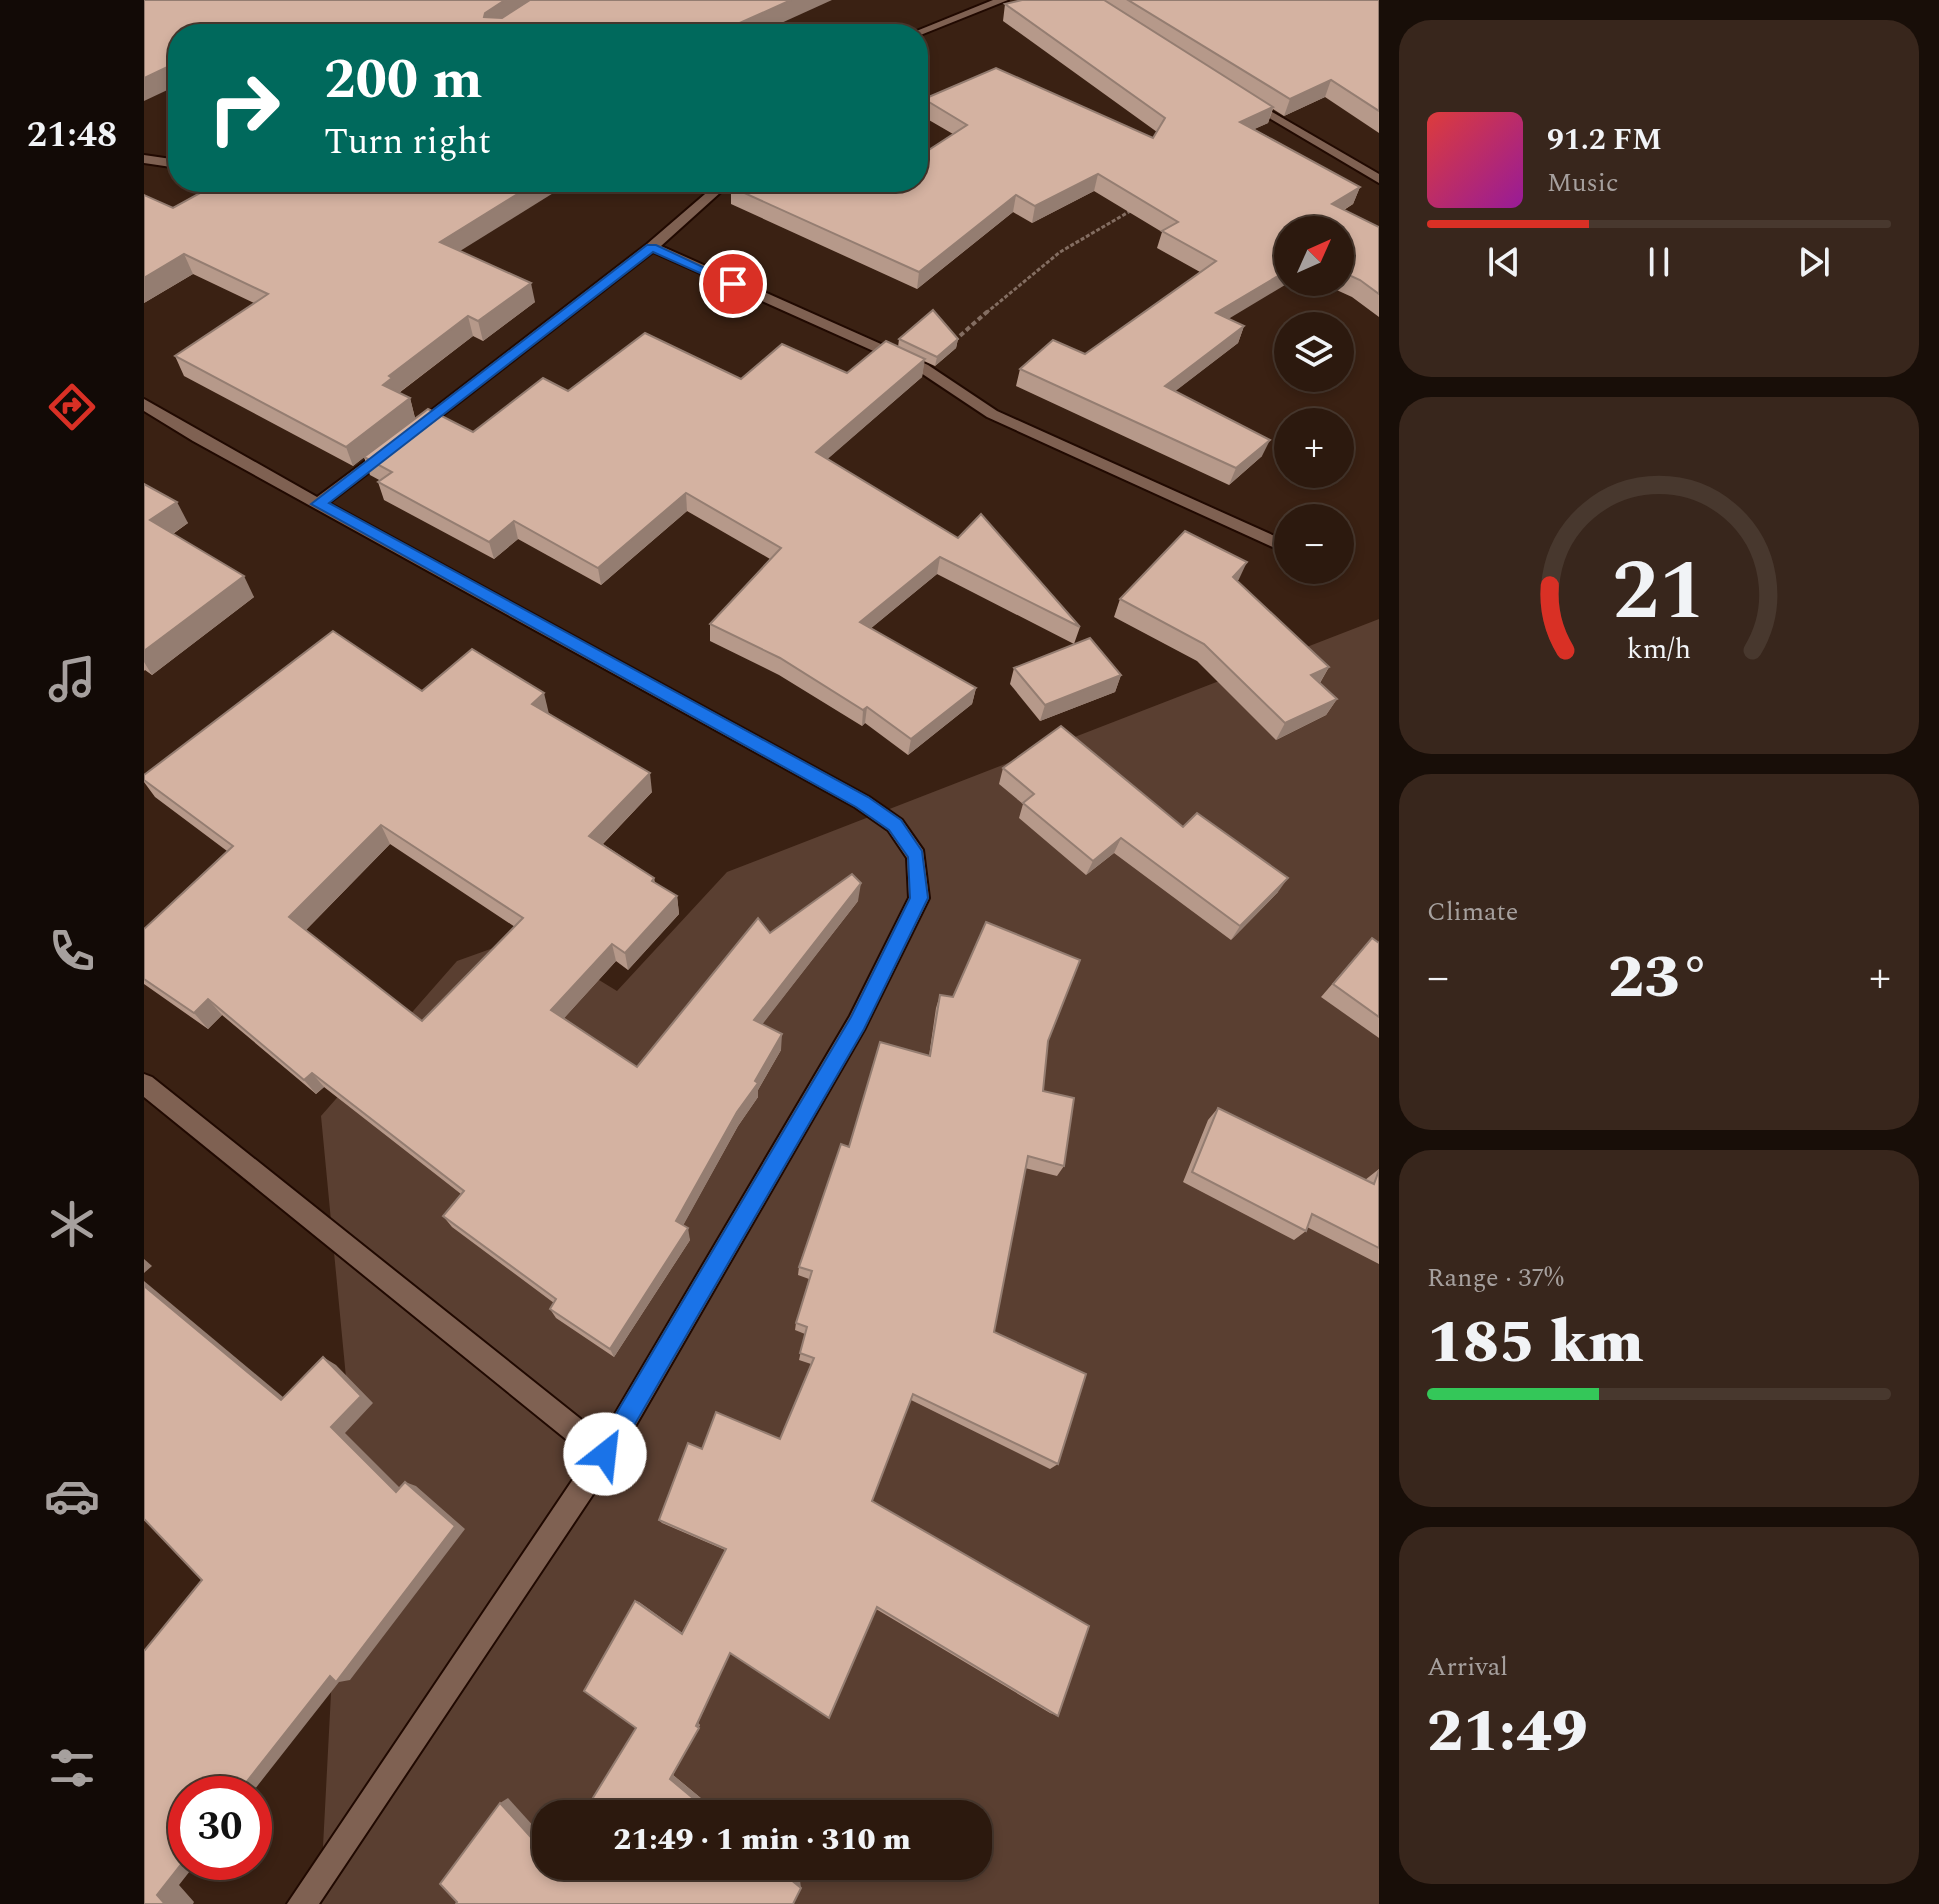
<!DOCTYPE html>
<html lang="en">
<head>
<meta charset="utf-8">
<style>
	:root { --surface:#2c190e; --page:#38261c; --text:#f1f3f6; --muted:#a6a09e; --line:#48382e; --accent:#d93025 }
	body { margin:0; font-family:Spectral,serif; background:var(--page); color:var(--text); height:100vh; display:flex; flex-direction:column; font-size:30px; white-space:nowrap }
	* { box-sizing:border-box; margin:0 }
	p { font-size:26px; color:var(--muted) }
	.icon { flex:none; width:44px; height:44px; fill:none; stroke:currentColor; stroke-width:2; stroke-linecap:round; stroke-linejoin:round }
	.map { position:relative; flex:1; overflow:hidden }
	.sheet { display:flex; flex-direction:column; gap:20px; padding:20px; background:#180e08; width:560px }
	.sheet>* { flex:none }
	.hud { position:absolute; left:24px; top:24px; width:760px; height:168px; border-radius:32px; box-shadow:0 4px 12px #0003,0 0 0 2px var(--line); background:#00695c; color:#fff; overflow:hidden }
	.needle { width:52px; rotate:45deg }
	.buttons { position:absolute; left:1130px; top:216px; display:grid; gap:16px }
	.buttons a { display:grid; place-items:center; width:80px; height:80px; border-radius:50%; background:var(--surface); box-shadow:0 4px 12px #0003,0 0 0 2px var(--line); font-size:40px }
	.speed { position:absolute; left:24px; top:1776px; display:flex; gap:16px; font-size:40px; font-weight:700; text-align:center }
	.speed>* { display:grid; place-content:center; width:104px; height:104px; border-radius:50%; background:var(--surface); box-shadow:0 4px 12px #0003,0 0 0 2px var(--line); line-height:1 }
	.speed .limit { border:12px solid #d22; background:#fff; color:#111 }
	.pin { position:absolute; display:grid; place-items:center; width:68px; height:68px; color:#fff; margin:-34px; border:4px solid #fff; border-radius:50%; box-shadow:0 2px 8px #0007 }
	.me { position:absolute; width:88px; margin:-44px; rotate:29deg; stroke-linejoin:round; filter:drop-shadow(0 0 6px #0008) }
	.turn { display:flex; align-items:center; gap:28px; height:168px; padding:0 24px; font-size:36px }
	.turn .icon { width:104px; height:104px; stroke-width:2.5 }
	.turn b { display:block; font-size:56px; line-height:68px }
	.big { font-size:60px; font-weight:800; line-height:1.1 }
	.sheet .widget { flex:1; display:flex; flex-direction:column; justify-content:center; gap:12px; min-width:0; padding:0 28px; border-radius:32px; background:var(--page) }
	.sheet .dial { align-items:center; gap:0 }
	.dial svg { height:208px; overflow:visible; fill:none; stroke:var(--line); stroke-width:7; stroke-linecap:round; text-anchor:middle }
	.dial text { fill:var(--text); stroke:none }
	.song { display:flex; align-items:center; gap:24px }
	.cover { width:96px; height:96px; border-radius:12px; background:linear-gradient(135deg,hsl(0 70% 55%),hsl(300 70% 35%)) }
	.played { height:8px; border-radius:4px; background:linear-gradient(90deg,var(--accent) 35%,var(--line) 35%) }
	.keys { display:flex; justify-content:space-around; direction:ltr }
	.heat { display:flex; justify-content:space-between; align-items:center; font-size:44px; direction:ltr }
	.charge { height:12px; border-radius:6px; background:linear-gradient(90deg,#34c759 37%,var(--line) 0) }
	.trip { position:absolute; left:388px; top:1800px; width:460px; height:80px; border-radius:32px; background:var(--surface); box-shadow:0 4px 12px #0003,0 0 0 2px var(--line); font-weight:800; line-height:80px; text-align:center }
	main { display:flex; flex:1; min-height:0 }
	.tab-bar { display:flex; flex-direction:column; width:144px; justify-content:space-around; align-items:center; background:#120a06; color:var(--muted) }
	.tab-bar .icon { width:56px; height:56px }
	.tab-bar .active { color:var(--accent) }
	.tab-bar b { font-size:36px; color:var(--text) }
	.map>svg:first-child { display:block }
	.green { fill:#5a3f31; fill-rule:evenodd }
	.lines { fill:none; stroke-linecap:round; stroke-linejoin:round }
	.minor-casing { stroke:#200901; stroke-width:4 }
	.path-far1 { stroke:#836d61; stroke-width:3; stroke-dasharray:4 2; stroke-linecap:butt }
	.path { stroke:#836d61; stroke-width:4; stroke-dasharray:5 3; stroke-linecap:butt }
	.minor { fill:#7f6152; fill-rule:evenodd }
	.wall { fill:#b6998a; fill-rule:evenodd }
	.shaded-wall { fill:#947d71 }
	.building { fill:#d4b2a1; stroke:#947d71; stroke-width:2; fill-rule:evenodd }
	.route { fill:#1a73e8; stroke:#114b97; stroke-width:2 }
</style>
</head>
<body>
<main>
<nav class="tab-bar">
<b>21:48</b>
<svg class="icon active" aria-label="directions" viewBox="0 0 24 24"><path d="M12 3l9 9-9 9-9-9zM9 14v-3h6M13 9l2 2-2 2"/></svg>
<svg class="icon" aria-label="music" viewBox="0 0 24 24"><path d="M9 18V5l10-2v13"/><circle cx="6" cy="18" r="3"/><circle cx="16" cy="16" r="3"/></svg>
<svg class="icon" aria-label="phone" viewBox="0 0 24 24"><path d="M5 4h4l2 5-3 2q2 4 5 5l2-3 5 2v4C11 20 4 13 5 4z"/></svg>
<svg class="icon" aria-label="climate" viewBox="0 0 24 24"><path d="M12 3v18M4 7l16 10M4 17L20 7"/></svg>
<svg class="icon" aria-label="car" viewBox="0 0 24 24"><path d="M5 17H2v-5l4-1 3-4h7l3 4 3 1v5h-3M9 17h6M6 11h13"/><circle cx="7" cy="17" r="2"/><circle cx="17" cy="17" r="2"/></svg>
<svg class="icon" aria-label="filters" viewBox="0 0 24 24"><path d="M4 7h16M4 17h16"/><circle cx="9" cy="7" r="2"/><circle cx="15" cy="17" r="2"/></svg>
</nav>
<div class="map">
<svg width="1235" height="1904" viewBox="0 0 1235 1904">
	<rect width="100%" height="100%" fill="#3a2113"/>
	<!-- green -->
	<path class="green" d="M1235,619v1285h-1059l27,-516 -26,-272 136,-155 70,-25 90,55 110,-119zM402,1814h432v52h-432z"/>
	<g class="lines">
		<defs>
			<g id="minor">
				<polygon points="849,0 864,0 774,36 765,34"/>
				<polygon points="1104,98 1235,174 1235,183 1100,103 1098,101"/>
				<polygon points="0,155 34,160 34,168 0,163"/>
				<polygon points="575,182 588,182 517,246 784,365 853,411 1144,542 1144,554 843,417 774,371 509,252 277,432 267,432 267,426 503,244"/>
				<polygon points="0,399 173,497 239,448 249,448 249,454 185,503 725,797 758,820 779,850 785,898 720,1030 470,1463 175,1904 143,1904 444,1457 0,1097 0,1074 8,1077 458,1436 706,1016 765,898 763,858 744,830 711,807 49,441 0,411"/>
			</g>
		</defs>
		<!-- minor casing -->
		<use href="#minor" class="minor-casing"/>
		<!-- path-far1 -->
		<polyline class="path-far1" points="842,313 916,252 988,210"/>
		<!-- path -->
		<polyline class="path" points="810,341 844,311"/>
		<!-- minor -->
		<use href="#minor" class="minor"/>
	</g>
	<!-- wall -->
	<g class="wall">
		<polygon points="878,0 1235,0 1235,133 1181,97 1140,116 1129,109 1124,123 1110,129 1216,187 1209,204 1200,210 1235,227 1235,317 1208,297 1175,282 1196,282 1196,230 1084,319 1100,326 1094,343 1031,391 1118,456 1085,485 872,386 876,369 941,354 1056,272 1013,248 1018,232 950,191 888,223 869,212 773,289 587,204 587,187 774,182 809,134 778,116 780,99 1009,138 1013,132 859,21 861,4"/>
		<polygon points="29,208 317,251 391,302 339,341 329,336 255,393 266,398 271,418 329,432 424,391 703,373 754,347 755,339 814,339 812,348 791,366 780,361 778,377 683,459 936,627 930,644 793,574 727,628 832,688 828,704 764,755 721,723 718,726 635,675 566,641 566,624 626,559 543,511 457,585 374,539 350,559 240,500 234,482 237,481 226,475 220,457 209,466 40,376 31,356 110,303 49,274 0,303"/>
		<polygon points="0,484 44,523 29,534 110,597 8,675 1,670 0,671"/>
		<polygon points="1095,579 1093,581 1185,667 1176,683 1193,699 1182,715 1132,740 1053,661 970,617 976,599"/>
		<polygon points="870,668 977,675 971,692 896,721 866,684"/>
		<path d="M278,691l127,22 103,79 -49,52 51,34 1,5 22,13 2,18 -51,56 -12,-9 -52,57 73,49 133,-134 88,-32 -96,123 19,26 -23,40v7l-20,29 -55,99 7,15 -76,117 -58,-39 -6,-9 4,-6 -102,-76 -9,-11 18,-22 -137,-107 -8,7 -94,-79 -14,14 -64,-45v-55l83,-78 -72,-54 -11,-15v-7zM246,844l125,83 -93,94 -116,-91z"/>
		<polygon points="859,768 1039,827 1134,892 1087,940 970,853 942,875 875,818 879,804 855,784"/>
		<polygon points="1228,938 1235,943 1235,1038 1177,997"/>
		<polygon points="796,995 904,1041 899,1091 920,1166 913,1176 881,1168 850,1332 914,1464 906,1469 767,1400 728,1501 914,1716 906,1713 732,1609 586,1653 554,1723 556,1725 529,1775 576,1814 439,1814 492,1728 491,1601 495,1602 538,1633 581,1550 518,1523 515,1520 558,1449 636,1439 667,1364 655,1360 661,1334 651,1330 652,1323 665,1279 654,1275 655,1267 705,1147 785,1056 792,1008"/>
		<polygon points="1074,1108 1221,1180 1235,1169 1235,1264 1163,1227 1162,1231 1150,1240 1039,1182 1064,1120"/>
	</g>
	<!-- shaded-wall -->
	<g class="shaded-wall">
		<polygon points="361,0 394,0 344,31 340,17 341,13"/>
		<polygon points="647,0 688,0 613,34 571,34"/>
		<polygon points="105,29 107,34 95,34"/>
		<polygon points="34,62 34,85 0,101 0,78"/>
		<polygon points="1187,80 1181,97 1140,116 1146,99"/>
		<polygon points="1129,107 1124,123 1091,138 1096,122"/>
		<polygon points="954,174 950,191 888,223 891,206"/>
		<polygon points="393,182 427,182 300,261 296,242"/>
		<polygon points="1216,187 1209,204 1181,221 1188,204"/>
		<polygon points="872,195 869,212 773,289 775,272"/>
		<polygon points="40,254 49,274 0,303 0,278"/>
		<polygon points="1144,270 1144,282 1146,282 1066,330 1072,313"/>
		<polygon points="387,283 391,302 339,341 334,321"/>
		<polygon points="324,316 329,336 253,394 239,385 245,376"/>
		<polygon points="1100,326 1094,343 1016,403 1021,386"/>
		<polygon points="814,339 812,348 791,366 793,357"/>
		<polygon points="781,359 778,377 671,470 672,452"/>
		<polygon points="266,398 271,418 209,466 202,447"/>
		<polygon points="1126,440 1118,456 1085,485 1092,468"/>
		<polygon points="542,493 543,511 457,585 454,568"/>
		<polygon points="33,502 44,523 18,541 6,520"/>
		<polygon points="370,521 374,539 350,559 345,542"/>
		<polygon points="796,557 793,574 714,639 716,622"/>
		<polygon points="1103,562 1095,579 1082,595 1089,577"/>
		<polygon points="100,576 110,597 8,675 0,662 0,651"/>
		<polygon points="1185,667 1175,684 1167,675"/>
		<polygon points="977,675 971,692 896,721 901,705"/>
		<polygon points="832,688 828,704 764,755 767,739"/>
		<polygon points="400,693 405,714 388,704"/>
		<polygon points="1193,699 1182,715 1132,740 1141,723"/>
		<polygon points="723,707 721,723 718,726 719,710"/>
		<polygon points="506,773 508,792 449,854 445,836"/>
		<polygon points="237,825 246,844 157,935 145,917"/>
		<polygon points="977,838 970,853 942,875 949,861"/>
		<polygon points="1144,878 1134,892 1087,940 1096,926"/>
		<polygon points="717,883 714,901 610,1035 610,1020"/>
		<polygon points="533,896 535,914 484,970 481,953"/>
		<polygon points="468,944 472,961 413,1026 407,1010"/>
		<polygon points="64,999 78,1015 64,1029 50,1013"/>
		<polygon points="638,1034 637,1050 614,1090 614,1097 594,1126 535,1233 532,1221"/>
		<polygon points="168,1073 180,1087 172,1094 160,1080"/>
		<polygon points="544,1228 546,1240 470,1357 466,1349"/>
		<polygon points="0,1259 8,1266 0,1273"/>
		<polygon points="0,1281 151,1407 137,1400 0,1286"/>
		<polygon points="179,1357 192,1365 229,1403 201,1433 264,1496 252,1492 187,1427"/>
		<polygon points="261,1482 272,1486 321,1529 206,1680 195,1682 107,1794 93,1794"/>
		<polygon points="491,1601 495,1602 540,1634 538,1634"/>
		<polygon points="554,1723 556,1725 529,1775 576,1814 568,1814 526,1779"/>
		<polygon points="364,1798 402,1840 402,1854 356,1803"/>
		<polygon points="42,1858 42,1862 53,1862 35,1885 50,1902 49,1904 21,1904 13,1895"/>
		<polygon points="630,1866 638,1866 656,1880 657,1888"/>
	</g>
	<!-- building -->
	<g class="building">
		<polygon points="0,0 361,0 341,13 340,17 358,18 386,0 647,0 571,34 108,34 105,29 95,34 34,34 34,62 0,78"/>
		<polygon points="878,0 960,0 1129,107 1096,122 1216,187 1188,204 1235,227 1235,294 1216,280 1196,271 1196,230 1144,230 1144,270 1072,313 1100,326 1021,386 1126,440 1092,468 876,369 909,340 941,354 1072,261 1018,231 1034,222 954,174 891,206 872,195 775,272 587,187 592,182 774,182 774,157 823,125 780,99 852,68 1009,138 1021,118 861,4"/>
		<polygon points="984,0 1235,0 1235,111 1187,80 1146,99"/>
		<polygon points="76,182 393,182 296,242 387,283 334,321 324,316 245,376 248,378 239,385 266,398 202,447 31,356 124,294 40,254 0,278 0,195 29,208"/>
		<polygon points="789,310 814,339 793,357 755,339"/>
		<polygon points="501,333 597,379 638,344 703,373 742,341 781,359 672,452 814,538 837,514 936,627 796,557 716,622 832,688 767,739 723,707 719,710 636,658 566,624 637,548 542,493 454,568 370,521 345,542 234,482 248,472 220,457 284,409 329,432 399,378 424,391"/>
		<polygon points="0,484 33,502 6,520 100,576 0,651"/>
		<polygon points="1041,531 1103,562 1089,577 1185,667 1167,675 1193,699 1141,723 1060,644 976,599"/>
		<path d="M189,631l89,60 50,-42 72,44 -12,11 118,69 -61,63 65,42 -2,3 25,15 -52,57 -13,-9 -61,66 86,57 121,-149 12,15 82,-59 9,9 -107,137 28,14 -27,47 3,2 -21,29 -61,109 12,7 -78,121 -60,-40 6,-10 -113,-83 21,-25 -152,-118 -8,7 -96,-81 -14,14 -50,-34v-50l89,-83 -89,-66v-5zM237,825l142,93 -101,103 -133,-104z"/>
		<polygon points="946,638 977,675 901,705 870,668"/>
		<polygon points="917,726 1039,827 1053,813 1144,878 1096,926 977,838 949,861 879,803 890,794 859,768"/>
		<polygon points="842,922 936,960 904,1041 899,1091 930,1098 920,1166 884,1156 850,1332 942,1374 914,1464 769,1394 728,1501 945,1626 914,1716 733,1607 685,1718 586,1653 552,1726 555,1728 526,1779 568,1814 439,1814 492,1728 440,1691 491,1601 538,1634 582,1549 515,1520 544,1443 558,1449 572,1412 636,1439 670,1358 656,1353 663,1327 652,1323 668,1271 655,1267 697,1144 705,1147 736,1042 786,1056 796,995 809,997"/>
		<polygon points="1228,938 1235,943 1235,1017 1189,984"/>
		<polygon points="1074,1108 1230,1184 1235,1170 1235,1248 1168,1214 1162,1231 1048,1172"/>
		<polygon points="0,1286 137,1400 179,1357 217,1396 187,1427 252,1492 261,1482 311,1526 192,1682 186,1676 93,1794 42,1794 42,1858 13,1895 21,1904 0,1904 0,1651 58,1580 0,1519"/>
		<polygon points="356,1803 402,1854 402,1866 630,1866 657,1888 649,1904 312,1904 313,1902 296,1884"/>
	</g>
	<!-- route -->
	<polygon class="route" points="503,245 512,245 595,284 585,286 509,252 185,503 724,797 757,820 778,851 784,898 720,1029 469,1462 461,1465 453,1462 449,1454 453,1446 707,1017 766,898 764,857 745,830 712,807 167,504"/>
</svg>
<div class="buttons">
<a><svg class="needle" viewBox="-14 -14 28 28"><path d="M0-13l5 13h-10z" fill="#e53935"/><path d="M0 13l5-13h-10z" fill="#a6a09e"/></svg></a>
<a><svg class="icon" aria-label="layers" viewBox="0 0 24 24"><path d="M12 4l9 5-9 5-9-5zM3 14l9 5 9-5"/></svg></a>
<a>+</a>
<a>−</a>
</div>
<div class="speed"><div class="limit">30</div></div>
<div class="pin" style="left:589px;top:284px;background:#d93025"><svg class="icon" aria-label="arrive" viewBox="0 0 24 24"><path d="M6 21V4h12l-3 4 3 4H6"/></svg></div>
<svg class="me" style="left:461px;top:1454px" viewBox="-20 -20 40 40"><circle r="19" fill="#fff"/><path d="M0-13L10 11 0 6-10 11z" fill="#1a73e8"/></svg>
<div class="trip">21:49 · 1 min · 310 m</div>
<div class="hud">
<div class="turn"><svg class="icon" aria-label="right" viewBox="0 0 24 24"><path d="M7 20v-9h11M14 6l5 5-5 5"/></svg><div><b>200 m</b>Turn right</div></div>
</div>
</div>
<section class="sheet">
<div class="widget">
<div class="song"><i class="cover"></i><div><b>91.2 FM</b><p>Music</p></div></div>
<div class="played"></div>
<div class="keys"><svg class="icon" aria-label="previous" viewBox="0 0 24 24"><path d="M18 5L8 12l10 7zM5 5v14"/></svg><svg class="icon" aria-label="pause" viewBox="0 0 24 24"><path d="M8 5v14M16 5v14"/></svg><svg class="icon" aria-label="next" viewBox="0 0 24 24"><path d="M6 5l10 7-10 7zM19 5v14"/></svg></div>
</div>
<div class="widget dial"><svg viewBox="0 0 100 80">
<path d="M14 69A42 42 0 1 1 86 69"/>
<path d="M14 69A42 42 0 0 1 8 44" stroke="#d93025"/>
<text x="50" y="56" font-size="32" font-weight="700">21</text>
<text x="50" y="72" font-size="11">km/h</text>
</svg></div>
<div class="widget"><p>Climate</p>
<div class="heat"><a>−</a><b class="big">23°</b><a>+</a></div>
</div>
<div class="widget"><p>Range · 37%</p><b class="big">185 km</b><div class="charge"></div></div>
<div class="widget"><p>Arrival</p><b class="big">21:49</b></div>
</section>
</main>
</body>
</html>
